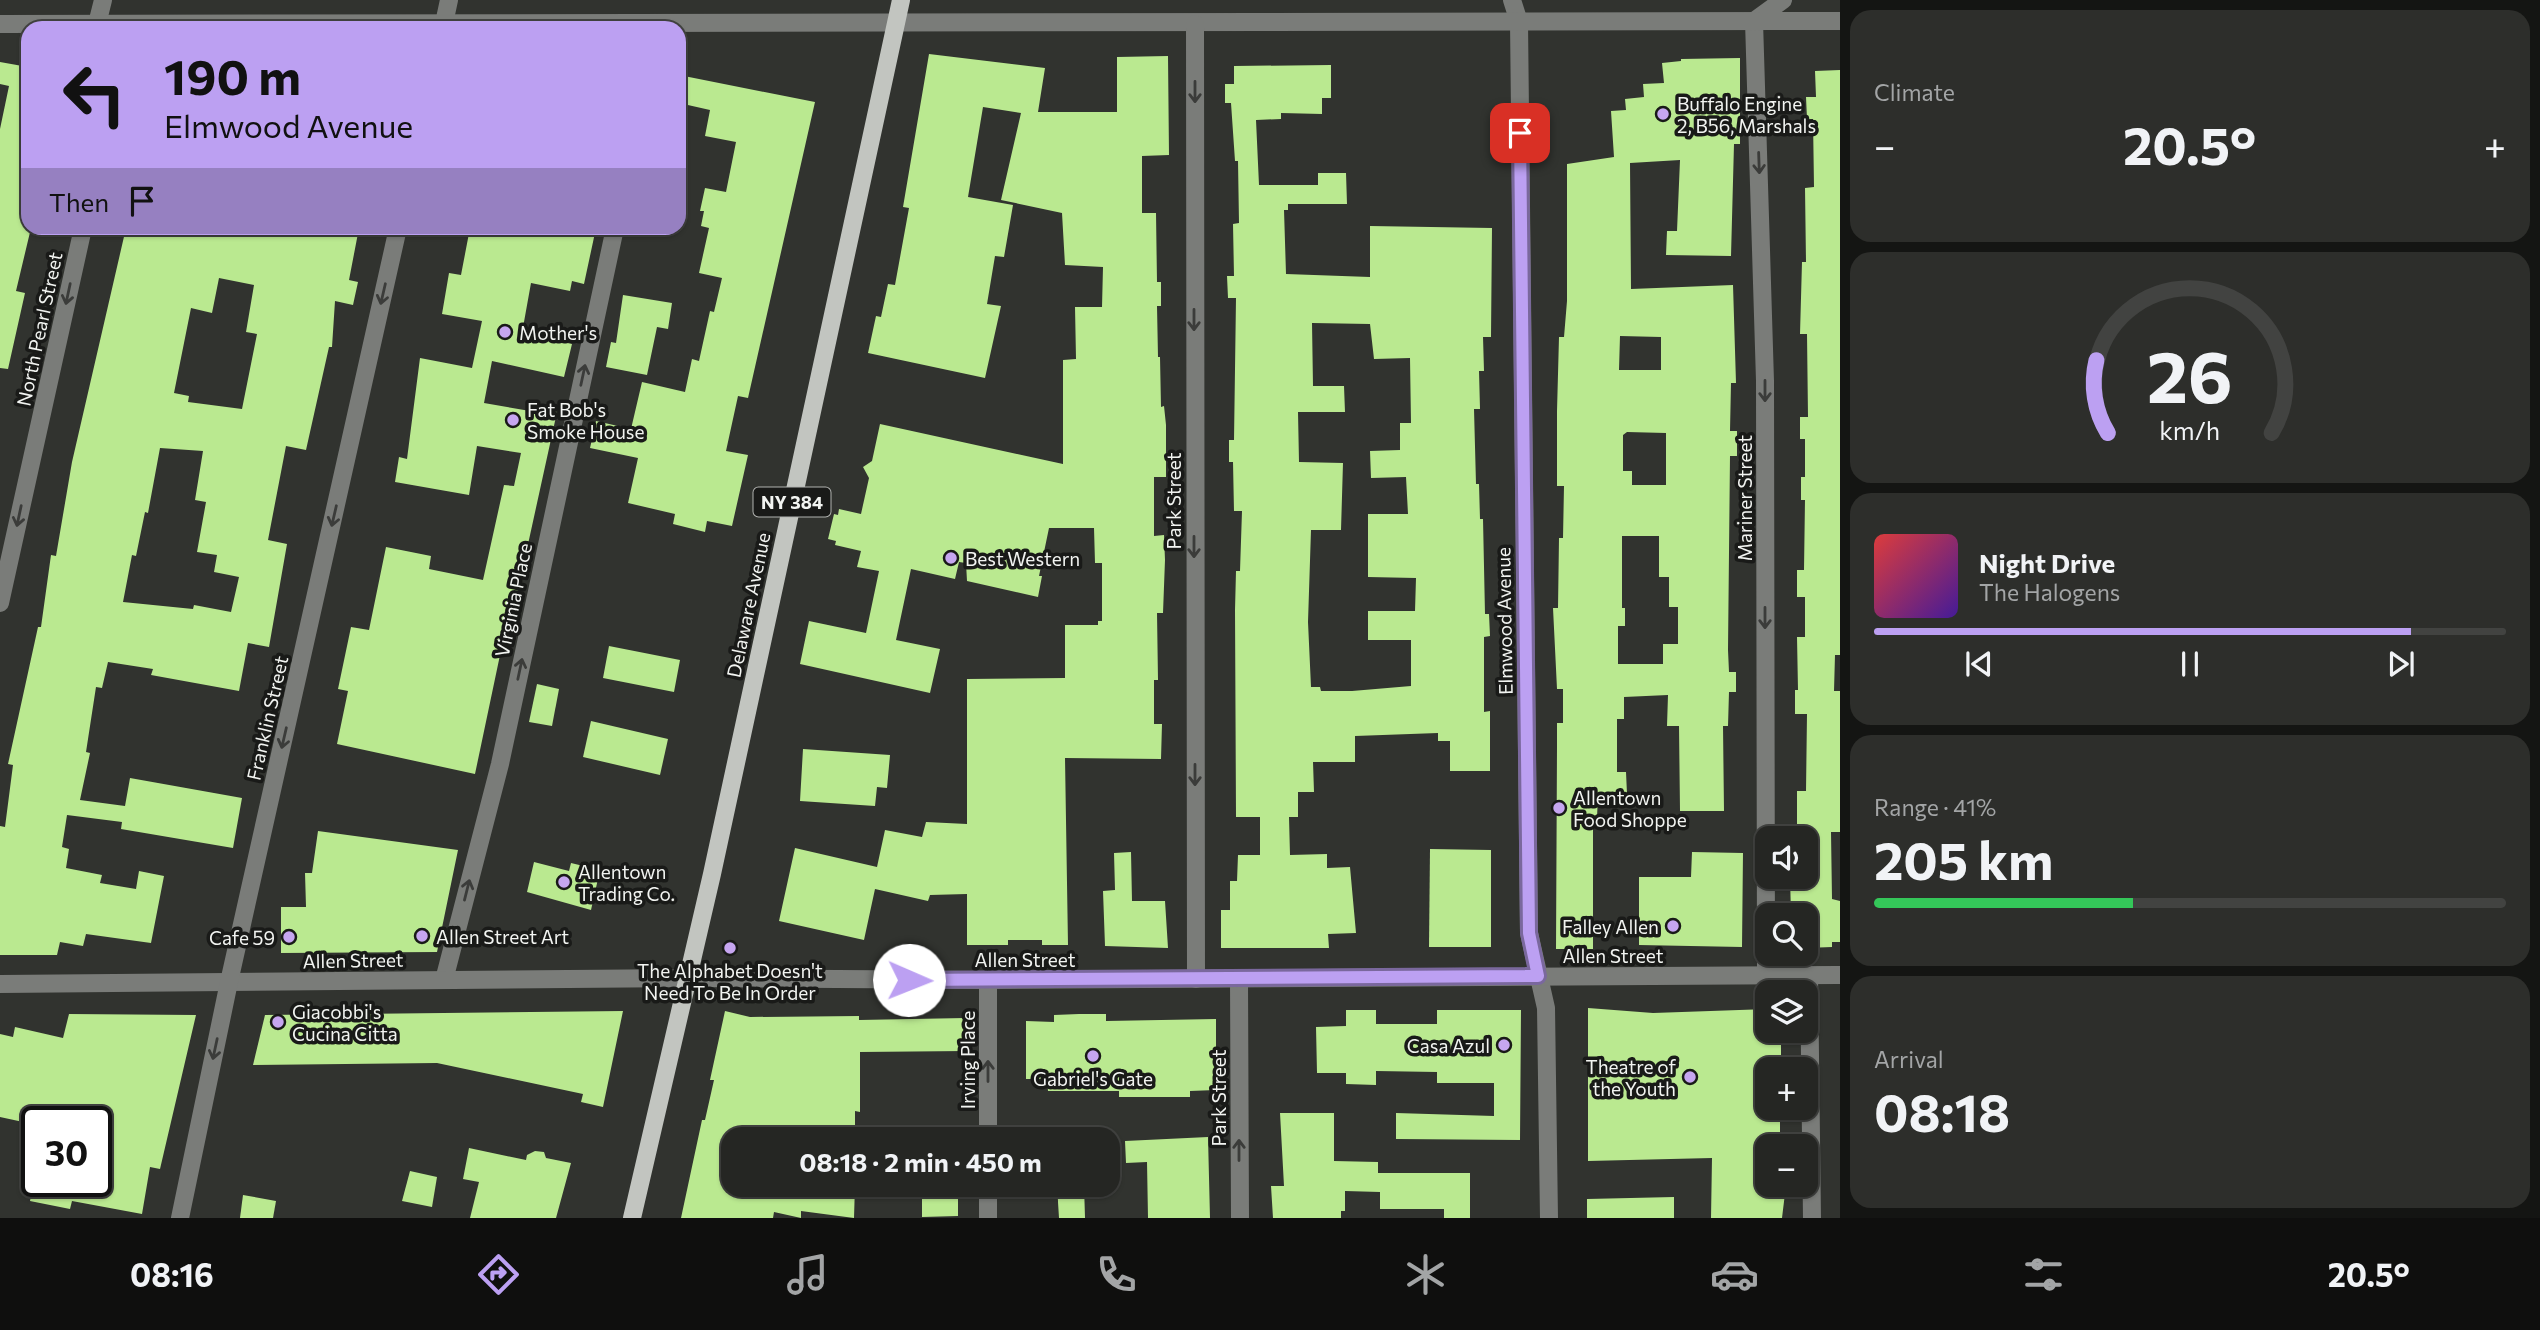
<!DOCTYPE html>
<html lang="en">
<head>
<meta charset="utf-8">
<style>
	:root { --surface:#252623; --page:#2d2e2b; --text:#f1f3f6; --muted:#a3a5a6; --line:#424341; --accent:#bca0f2 }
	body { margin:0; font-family:Commissioner,sans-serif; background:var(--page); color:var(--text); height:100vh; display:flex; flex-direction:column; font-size:26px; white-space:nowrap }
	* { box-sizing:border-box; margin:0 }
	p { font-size:23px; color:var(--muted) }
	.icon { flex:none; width:38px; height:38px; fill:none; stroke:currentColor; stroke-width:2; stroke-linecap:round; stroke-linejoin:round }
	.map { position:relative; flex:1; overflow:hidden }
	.sheet { display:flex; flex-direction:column; gap:10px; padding:10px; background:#141513; width:700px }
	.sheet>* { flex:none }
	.top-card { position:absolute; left:21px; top:21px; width:665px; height:214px; border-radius:21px; box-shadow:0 2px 5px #0004,0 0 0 2px var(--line); background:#bca0f2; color:#111; overflow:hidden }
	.tools { position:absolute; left:1755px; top:826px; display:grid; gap:14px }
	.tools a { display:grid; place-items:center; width:63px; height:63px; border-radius:14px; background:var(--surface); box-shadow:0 2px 5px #0004,0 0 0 2px var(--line); font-size:35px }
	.speed { position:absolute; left:21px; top:1106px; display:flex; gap:14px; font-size:35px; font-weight:700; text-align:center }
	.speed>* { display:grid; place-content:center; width:91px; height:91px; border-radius:50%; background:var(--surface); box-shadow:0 2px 5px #0004,0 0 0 2px var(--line); line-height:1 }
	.speed .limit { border:4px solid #111; border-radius:10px; background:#fff; color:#111 }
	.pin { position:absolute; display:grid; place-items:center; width:60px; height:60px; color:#fff; margin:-30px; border-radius:14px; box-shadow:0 4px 10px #0006 }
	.me { position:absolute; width:77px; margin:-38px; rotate:91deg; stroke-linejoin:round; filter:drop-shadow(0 0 5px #0008) }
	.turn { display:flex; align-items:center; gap:24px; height:147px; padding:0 28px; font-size:32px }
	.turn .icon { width:91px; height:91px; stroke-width:2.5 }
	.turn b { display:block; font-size:49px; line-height:60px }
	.then { display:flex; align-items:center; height:66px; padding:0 28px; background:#0003; gap:14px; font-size:26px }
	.big { font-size:52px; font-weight:700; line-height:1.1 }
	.sheet .widget { flex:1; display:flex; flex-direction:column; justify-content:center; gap:10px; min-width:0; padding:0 24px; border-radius:21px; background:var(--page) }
	.sheet .dial { align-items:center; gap:0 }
	.dial svg { height:182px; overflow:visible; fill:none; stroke:var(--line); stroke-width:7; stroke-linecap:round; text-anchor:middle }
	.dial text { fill:var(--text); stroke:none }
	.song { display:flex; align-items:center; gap:21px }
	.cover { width:84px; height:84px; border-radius:10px; background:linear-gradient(135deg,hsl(0 70% 55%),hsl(260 70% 35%)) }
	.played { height:7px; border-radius:4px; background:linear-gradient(90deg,var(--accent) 85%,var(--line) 85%) }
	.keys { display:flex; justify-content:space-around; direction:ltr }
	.heat { display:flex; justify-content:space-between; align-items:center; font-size:38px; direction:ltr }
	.charge { height:10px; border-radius:5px; background:linear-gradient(90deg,#34c759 41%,var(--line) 0) }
	.trip { position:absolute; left:721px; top:1127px; width:399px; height:70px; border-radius:21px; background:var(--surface); box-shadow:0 2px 5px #0004,0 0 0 2px var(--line); font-weight:700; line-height:70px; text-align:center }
	.dock { display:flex; height:112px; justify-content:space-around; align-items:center; background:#0f0f0e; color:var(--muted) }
	.dock .icon { width:49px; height:49px }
	.dock .on { color:var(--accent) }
	.dock b { font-size:32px; color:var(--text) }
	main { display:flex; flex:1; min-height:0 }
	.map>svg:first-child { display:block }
	.building { fill:#bae990; fill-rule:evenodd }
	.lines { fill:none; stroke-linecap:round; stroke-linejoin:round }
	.minor { stroke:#7a7c79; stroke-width:18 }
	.major { stroke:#c2c5c0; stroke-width:18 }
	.oneway { stroke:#3b3c3a }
	.route-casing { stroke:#7a689d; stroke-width:18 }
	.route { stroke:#bca0f2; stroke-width:12 }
	.poi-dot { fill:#c6a6f0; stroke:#191a18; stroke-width:2.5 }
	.labels { text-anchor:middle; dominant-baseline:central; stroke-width:7; stroke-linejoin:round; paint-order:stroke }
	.shield { fill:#191a18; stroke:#b1b3b0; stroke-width:2 }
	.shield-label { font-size:18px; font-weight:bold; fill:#f2f4f1 }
	.poi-label { font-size:19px; fill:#f2f4f1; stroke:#191a18; text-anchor:start }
	.street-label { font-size:19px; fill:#f2f4f1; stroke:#191a18 }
</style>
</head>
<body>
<main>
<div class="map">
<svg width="1840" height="1218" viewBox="0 0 1840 1218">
	<rect width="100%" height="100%" fill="#31332f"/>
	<!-- building -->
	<g class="building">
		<polygon points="929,54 1045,68 1038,112 1117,112 1117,57 1168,56 1169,155 1142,156 1142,213 1156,213 1157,282 1161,282 1161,306 1157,306 1158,357 1160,357 1161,407 1164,406 1166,425 1166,477 1154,477 1154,536 1164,535 1165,560 1163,613 1157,613 1158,680 1154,680 1154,724 1162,724 1161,759 1065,758 1068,945 1042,945 1042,940 1008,940 1008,945 967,945 967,894 930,895 928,901 875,889 864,940 779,921 795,848 877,867 885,830 922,837 926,822 967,824 967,679 1065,678 1065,625 1098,625 1098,621 1102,621 1102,563 1095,563 1094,528 1049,528 1039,576 1042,576 1038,597 967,581 966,563 959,562 955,579 911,569 896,640 940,649 930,693 800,664 809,621 866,633 879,571 857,567 861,551 835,545 836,541 828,539 834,514 838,515 839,509 861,514 869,478 863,467 872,461 880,424 1063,464 1063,360 1076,359 1075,307 1102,307 1103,267 1065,265 1062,213 1001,200 1021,113 983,107 968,197 1013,205 1004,257 995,256 987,304 1001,306 985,378 868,353 876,316 881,317 888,284 895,285 909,208 903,207"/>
		<path d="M1740,58v86h-6l-3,112 -65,-1 1,-24h10l3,-71 -50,3 1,126 102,-4 3,98h-5l-1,48h7v25h-7l-2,194 1,22h7v20h-7l-1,34h-5l1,85h-44l-1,-85h-12l1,-31 -44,2v22h-7v53h9l1,22h-29l-1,24h-4v131h-37l1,-202v-24h6v-34h-6l-4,-81h5l1,-70h4l1,-52h-7v-75l2,-74h5l3,-36v-137l47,-7 -3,-46 15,-1 -1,-11 19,-2 -1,-13 21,-1 -2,-20 19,-2v-2zM1620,336l41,1v33h-42zM1627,432l39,1v52h-34v-14h-9v-36zM1622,536h37v41h10v30h9v37h-15v20h-45v-38h7v-18h-3z"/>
		<polygon points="0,62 28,67 28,228 31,228 16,291 25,293 8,369 0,368 0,129 9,86 0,84"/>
		<path d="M1331,65v33h-9v16l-41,-1v6l-25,1 3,65h59v-12h28l1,31h-59v6h-4l2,64 84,3v-51l122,2 -1,109h-8l1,34h-5l1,38h-6l2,75h3l1,35h3l2,95h4l1,22 -6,1v75l6,-1v60h-40v-30h-12v-8l-83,3v26h-42l1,30h-16v25h-9l1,38 37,-1v14l23,-1 6,66 -28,1 1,14h-108v-38h9v-29h7l1,-26h22v-38h-24l-1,-207 1,-39h4l2,-60h-8l-1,-49h-4v-22h5l2,-142h-8l-1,-22h7l-1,-52 6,-1 -1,-62h-3l-4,-58h-6v-19h9v-18zM1312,323l58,1 4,35 36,-1 1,65h-11v27l-30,1 1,27 35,-1 2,37h-40v63l48,1 -1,33h-47v29h43v46l-59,5h-31l-1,-4h-9l-3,-65 3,-92h30l2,-67 -44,-1 -1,-50h47l-1,-26h-31z"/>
		<polygon points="1840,70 1840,655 1835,655 1834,691 1840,691 1840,832 1831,832 1832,899 1840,901 1840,942 1832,942 1832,947 1806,948 1806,915 1791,915 1790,877 1806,877 1806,838 1797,838 1797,791 1806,791 1807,714 1795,714 1795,690 1798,690 1797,637 1805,637 1805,597 1797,597 1797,570 1804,570 1805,500 1801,500 1801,477 1805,477 1805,439 1800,439 1800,417 1808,417 1807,334 1800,334 1802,262 1806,262 1805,188 1814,187 1813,119 1807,119 1806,97 1816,97 1815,71"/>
		<polygon points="679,75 815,102 748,398 738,396 726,451 748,455 732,526 707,521 705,532 673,524 675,514 628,503 638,458 590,448 596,421 631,429 642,382 685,392 692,359 699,361 710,311 714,312 722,278 699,273 709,228 701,226 704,211 700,211 705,188 726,192 736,142 705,136 710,110 679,103"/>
		<path d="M126,228h53l25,5 2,-5h11l29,5 1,-5h112l-10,52 9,2 -5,23 -18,-4 -3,46h-3l-23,103 -20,-4 -18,94 19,4 -18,103 -21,-4 -9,48 -88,-16 2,-6 -45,-7 -6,26 -6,-1 -10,65 4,1 -10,47 45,6 5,-28 112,20 -9,50 -112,-19 1,-7 -55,-7 -5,32 7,2 -3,19 36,7 -2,8 36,6 3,-18 25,5 -13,67 -65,-9 -3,12 -23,-4 -3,13h-57v-129l5,1 8,-62 -5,-1 30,-137h3l10,-72 5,1 16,-94zM219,278l35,7 -8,47 11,2 -15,75 -54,-7 1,-6 -15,-3 17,-85 21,5zM160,448l43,3 -8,49 11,2 -9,50 20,3 -3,17 25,5 -8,35 -37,-7 -1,4 -70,-7 9,-47 4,1 9,-44 3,1z"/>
		<polygon points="470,228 596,228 584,284 572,281 570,291 531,283 522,333 572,344 564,377 492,361 484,403 530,411 531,406 557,412 516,599 512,598 475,774 337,744 348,691 338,689 351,627 369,630 386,547 431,556 429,569 483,580 504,485 514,486 521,453 477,446 469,495 395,482 399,457 407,459 420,358 472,368 482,321 442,314 449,273 461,275"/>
		<polygon points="623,295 672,303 668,329 657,327 647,375 606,367 611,342 616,343"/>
		<polygon points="609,646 680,660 674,692 603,678"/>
		<polygon points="537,684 559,689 552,726 529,722"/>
		<polygon points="591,721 668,739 660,775 583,757"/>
		<polygon points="803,749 890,755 887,788 877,787 875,806 800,801"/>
		<polygon points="318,831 458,850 437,952 281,953 281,907 306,907 305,873 312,873"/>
		<polygon points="1430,849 1491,850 1491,947 1429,947"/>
		<polygon points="1131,852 1132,901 1165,901 1168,948 1105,946 1103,891 1115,890 1114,853"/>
		<polygon points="1692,852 1743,853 1742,947 1639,945 1639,877 1691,877"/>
		<polygon points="534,862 569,871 571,863 600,870 591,910 527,892"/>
		<polygon points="1588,1008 1653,1013 1768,1009 1768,1031 1781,1031 1781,1069 1768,1069 1768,1108 1780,1108 1780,1146 1768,1146 1768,1185 1786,1185 1782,1218 1711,1218 1712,1158 1588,1161"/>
		<polygon points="1346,1010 1376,1010 1376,1024 1437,1024 1437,1010 1521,1010 1520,1140 1396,1139 1396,1113 1494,1116 1494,1083 1437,1083 1437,1072 1376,1071 1376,1085 1346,1084 1346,1073 1317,1073 1316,1027 1346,1026"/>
		<polygon points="623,1011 603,1107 581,1102 583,1094 437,1063 253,1065 265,1015"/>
		<polygon points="725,1011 750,1017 859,1016 859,1020 965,1018 966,1051 860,1052 860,1112 855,1111 855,1139 733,1139 733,1185 855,1185 854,1218 801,1211 801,1218 774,1212 773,1218 681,1218 702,1120 705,1120 714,1080 710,1080"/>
		<polygon points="69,1014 196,1015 160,1169 150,1167 142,1214 72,1201 70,1209 30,1201 34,1181 96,1181 96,1122 37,1122 37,1125 0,1117 0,1034 13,1037 15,1027 63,1038"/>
		<polygon points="1079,1014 1106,1014 1106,1021 1216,1019 1216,1090 1190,1091 1190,1097 1119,1097 1119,1091 1048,1091 1047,1079 1026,1079 1026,1021 1054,1022 1054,1015"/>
		<polygon points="1280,1113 1334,1113 1334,1161 1378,1162 1378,1173 1470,1173 1470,1218 1444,1218 1444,1209 1380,1209 1380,1192 1345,1191 1345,1211 1341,1211 1341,1218 1273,1218 1271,1186 1284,1186"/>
		<polygon points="1208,1137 1210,1218 1148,1218 1147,1162 1126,1163 1125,1141"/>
		<polygon points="469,1148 526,1160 527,1155 535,1151 544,1152 546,1158 571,1163 556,1218 470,1218 479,1182 463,1179"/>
		<polygon points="410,1171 437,1177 432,1207 402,1201"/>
		<polygon points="922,1185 958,1185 958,1216 922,1217"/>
		<polygon points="1057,1185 1084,1185 1085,1218 1059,1218"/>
		<polygon points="243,1195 276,1201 273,1218 240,1218"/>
		<polygon points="1674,1197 1674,1218 1587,1218 1587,1199"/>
	</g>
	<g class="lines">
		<!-- minor -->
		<g class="minor">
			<polyline points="1512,0 1519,22 1529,933 1546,1008 1549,1218"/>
			<polyline points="1754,21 1765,381 1766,975"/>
			<polyline points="1754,21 1783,0"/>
			<polyline points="0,24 1840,21"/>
			<polyline points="97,24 103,0"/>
			<polyline points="1195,24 1196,979"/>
			<polyline points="443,28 449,0"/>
			<polyline points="0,603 83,228"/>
			<polyline points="1809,975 1812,1218"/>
			<polyline points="1239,979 1240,1218"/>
			<polyline points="444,980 500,764 615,228"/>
			<polyline points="0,984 688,978 988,980 1840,975"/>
			<polyline points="988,1139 988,980"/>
			<polyline points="988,1185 988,1218"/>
			<polyline points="180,1218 229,982 398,228"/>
		</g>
		<!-- major -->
		<polyline class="major" points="632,1218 712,874 901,0"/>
	</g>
	<!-- one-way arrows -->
	<defs><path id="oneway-shaft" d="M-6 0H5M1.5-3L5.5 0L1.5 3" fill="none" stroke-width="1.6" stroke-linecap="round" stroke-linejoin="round" transform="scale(1.75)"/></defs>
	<g class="oneway">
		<use href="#oneway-shaft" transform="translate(1195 92) rotate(90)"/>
		<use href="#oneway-shaft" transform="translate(1759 163) rotate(88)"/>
		<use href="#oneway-shaft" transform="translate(68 294) rotate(102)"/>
		<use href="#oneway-shaft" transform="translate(383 294) rotate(103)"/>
		<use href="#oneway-shaft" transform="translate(1194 320) rotate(90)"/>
		<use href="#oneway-shaft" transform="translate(583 375) rotate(-78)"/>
		<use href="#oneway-shaft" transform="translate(1765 391) rotate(90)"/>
		<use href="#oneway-shaft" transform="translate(19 516) rotate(102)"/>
		<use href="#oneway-shaft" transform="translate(334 516) rotate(103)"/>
		<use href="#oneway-shaft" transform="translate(1194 547) rotate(90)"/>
		<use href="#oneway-shaft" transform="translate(1765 618) rotate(90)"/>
		<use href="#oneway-shaft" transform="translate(520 669) rotate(-78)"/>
		<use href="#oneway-shaft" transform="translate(284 738) rotate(103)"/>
		<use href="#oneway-shaft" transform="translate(1195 775) rotate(90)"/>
		<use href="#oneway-shaft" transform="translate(467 890) rotate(-76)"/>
		<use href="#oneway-shaft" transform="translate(215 1049) rotate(102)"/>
		<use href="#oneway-shaft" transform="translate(988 1071) rotate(-90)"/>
		<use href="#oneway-shaft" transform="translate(1239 1150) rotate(-90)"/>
	</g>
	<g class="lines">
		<defs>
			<polyline id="route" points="909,980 1538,976 1529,933 1520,133"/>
		</defs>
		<!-- route casing -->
		<use href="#route" class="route-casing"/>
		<!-- route -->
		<use href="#route" class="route"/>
	</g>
	<!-- markers -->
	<g class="poi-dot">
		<circle cx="1663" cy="114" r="7"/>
		<circle cx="505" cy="332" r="7"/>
		<circle cx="513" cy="420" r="7"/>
		<circle cx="951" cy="558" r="7"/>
		<circle cx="1559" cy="808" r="7"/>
		<circle cx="564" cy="882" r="7"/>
		<circle cx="1673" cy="926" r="7"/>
		<circle cx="422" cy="936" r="7"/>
		<circle cx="289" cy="937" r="7"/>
		<circle cx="730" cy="948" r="7"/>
		<circle cx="278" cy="1022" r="7"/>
		<circle cx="1504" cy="1045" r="7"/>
		<circle cx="1093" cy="1056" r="7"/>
		<circle cx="1690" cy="1077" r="7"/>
	</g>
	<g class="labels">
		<!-- shield labels -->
		<rect class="shield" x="753.5" y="487.5" width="77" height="29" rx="5"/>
		<g class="shield-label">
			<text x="792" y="502">NY 384</text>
		</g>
		<!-- poi labels -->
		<g class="poi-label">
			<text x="1677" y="103">Buffalo Engine<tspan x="1677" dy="22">2, B56, Marshals</tspan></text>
			<text x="519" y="332">Mother's</text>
			<text x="527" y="409">Fat Bob's<tspan x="527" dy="22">Smoke House</tspan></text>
			<text x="965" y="558">Best Western</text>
			<text x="1573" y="797">Allentown<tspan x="1573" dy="22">Food Shoppe</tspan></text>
			<text x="578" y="871">Allentown<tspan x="578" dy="22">Trading Co.</tspan></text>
			<text x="1659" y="926" text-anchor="end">Falley Allen</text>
			<text x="436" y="936">Allen Street Art</text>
			<text x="275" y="937" text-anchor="end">Cafe 59</text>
			<text x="730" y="970" text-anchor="middle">The Alphabet Doesn't<tspan x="730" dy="22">Need To Be In Order</tspan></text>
			<text x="292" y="1011">Giacobbi's<tspan x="292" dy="22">Cucina Citta</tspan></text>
			<text x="1490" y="1045" text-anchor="end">Casa Azul</text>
			<text x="1676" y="1066" text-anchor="end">Theatre of<tspan x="1676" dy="22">the Youth</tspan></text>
			<text x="1093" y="1078" text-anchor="middle">Gabriel's Gate</text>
		</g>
		<!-- street labels -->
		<g class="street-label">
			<text transform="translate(39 329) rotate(-78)">North Pearl Street</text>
			<text transform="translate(1744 498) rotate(-90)">Mariner Street</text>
			<text transform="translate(1173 501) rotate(-90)">Park Street</text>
			<text transform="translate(513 600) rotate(-78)">Virginia Place</text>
			<text transform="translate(748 605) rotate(-78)">Delaware Avenue</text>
			<text transform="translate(1504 621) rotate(-91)">Elmwood Avenue</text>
			<text transform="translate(267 718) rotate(-77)">Franklin Street</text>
			<text x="1613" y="955">Allen Street</text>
			<text x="1025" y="959">Allen Street</text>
			<text transform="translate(353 960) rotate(-1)">Allen Street</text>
			<text transform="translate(967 1060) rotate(-90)">Irving Place</text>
			<text transform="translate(1218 1098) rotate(-90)">Park Street</text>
		</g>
	</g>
</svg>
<div class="tools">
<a><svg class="icon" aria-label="sound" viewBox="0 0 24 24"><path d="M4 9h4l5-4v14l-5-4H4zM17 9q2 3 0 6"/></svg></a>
<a><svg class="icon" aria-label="search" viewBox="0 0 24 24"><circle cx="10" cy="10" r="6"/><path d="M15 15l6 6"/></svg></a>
<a><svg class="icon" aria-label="layers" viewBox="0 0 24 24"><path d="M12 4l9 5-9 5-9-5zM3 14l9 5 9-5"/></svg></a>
<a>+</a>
<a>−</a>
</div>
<div class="speed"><div class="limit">30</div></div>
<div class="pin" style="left:1520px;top:133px;background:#d93025"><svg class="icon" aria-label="arrive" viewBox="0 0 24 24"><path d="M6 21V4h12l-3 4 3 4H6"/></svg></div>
<svg class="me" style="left:909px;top:980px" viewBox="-20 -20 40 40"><circle r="19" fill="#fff"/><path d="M0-13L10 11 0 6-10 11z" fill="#bca0f2"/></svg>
<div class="trip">08:18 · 2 min · 450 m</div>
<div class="top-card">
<div class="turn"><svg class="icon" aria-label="left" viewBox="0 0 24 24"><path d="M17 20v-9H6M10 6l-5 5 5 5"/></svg><div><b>190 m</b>Elmwood Avenue</div></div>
<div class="then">Then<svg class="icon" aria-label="arrive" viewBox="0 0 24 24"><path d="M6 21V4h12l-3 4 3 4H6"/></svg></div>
</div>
</div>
<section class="sheet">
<div class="widget"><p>Climate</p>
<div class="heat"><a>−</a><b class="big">20.5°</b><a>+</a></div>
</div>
<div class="widget dial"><svg viewBox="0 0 100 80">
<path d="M14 69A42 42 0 1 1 86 69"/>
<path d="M14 69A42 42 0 0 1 9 37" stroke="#bca0f2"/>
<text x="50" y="56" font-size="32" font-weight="700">26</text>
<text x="50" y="72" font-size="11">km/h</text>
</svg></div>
<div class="widget">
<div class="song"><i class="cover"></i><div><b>Night Drive</b><p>The Halogens</p></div></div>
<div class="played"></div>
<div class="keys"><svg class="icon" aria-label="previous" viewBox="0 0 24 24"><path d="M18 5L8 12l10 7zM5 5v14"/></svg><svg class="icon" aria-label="pause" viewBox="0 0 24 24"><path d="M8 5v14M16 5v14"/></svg><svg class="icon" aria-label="next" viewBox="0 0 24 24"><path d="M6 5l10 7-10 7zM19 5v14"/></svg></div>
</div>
<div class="widget"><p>Range · 41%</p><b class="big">205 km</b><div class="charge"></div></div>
<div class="widget"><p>Arrival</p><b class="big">08:18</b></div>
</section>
</main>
<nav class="dock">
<b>08:16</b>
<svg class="icon on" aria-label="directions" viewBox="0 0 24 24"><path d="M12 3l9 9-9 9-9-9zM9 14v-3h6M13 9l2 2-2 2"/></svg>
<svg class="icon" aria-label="music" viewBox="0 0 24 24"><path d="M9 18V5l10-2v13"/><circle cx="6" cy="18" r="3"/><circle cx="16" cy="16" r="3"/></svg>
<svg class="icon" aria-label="phone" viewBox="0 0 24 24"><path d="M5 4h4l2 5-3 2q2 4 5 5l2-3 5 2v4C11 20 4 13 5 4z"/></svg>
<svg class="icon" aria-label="climate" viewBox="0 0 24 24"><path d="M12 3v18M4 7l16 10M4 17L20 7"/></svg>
<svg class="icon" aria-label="car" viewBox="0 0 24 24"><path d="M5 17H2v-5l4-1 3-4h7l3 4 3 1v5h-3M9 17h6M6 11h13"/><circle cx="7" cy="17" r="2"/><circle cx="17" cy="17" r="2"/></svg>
<svg class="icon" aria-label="filters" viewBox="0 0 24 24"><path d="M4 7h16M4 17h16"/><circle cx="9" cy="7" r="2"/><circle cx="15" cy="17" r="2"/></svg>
<b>20.5°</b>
</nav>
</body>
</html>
